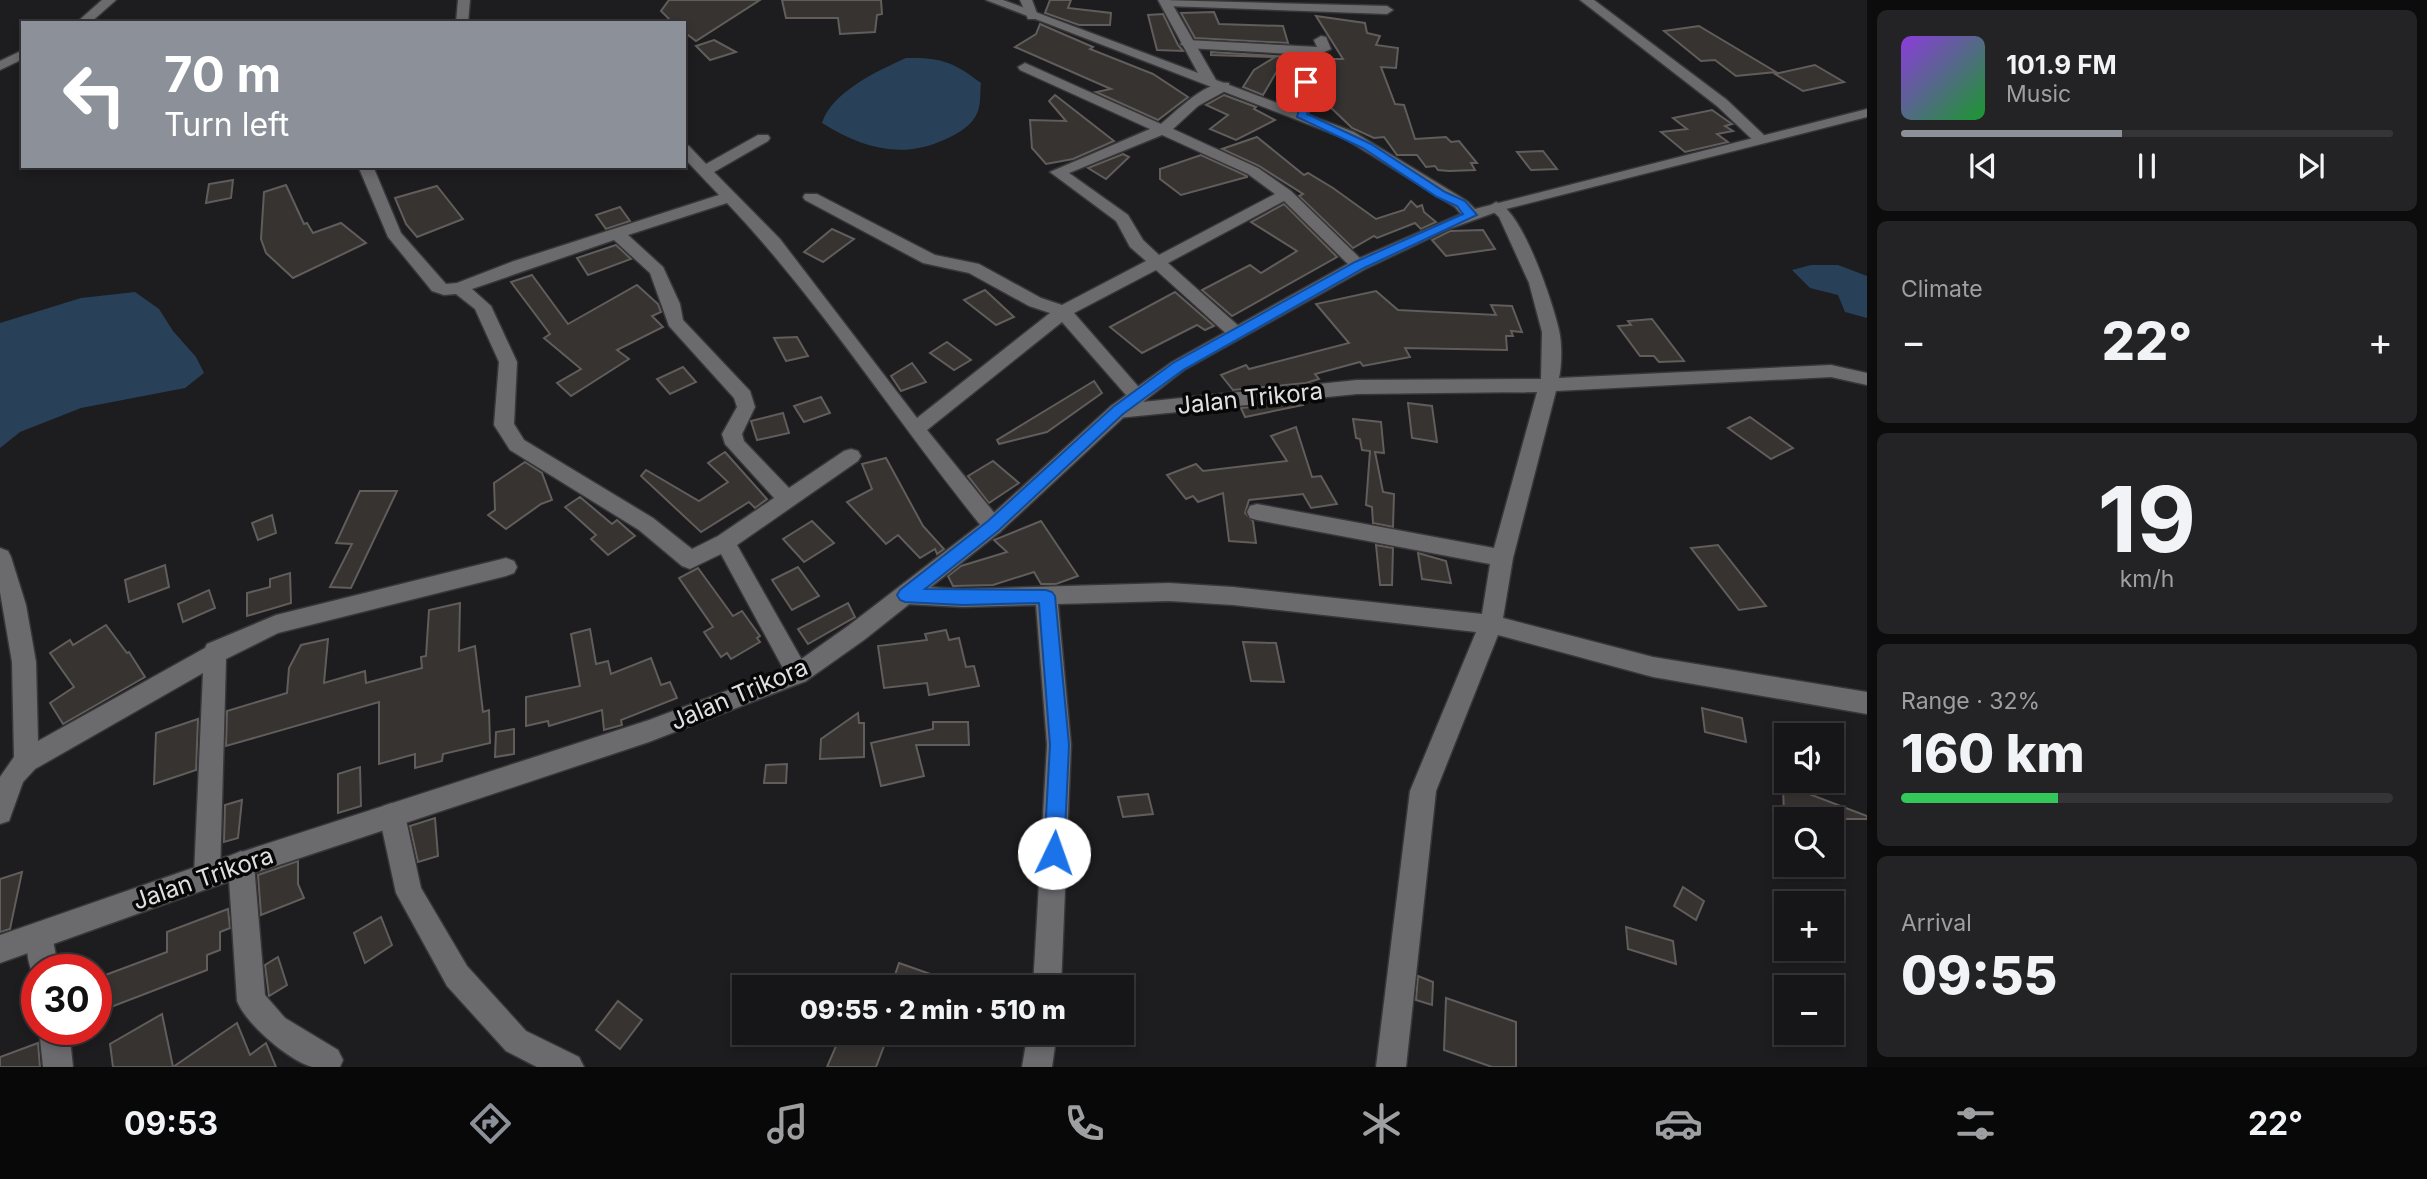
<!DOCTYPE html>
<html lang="en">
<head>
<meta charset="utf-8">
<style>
	:root { --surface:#161517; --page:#232224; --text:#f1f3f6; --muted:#9e9fa1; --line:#353436; --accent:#8c9099 }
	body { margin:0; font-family:Inter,sans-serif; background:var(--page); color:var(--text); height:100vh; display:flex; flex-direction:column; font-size:26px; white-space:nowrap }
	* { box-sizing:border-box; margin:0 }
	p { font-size:23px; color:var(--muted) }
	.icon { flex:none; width:38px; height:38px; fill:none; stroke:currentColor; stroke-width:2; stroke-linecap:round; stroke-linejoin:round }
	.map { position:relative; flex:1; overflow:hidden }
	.sheet { display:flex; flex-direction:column; gap:10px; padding:10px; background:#0c0c0d; width:560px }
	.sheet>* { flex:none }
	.top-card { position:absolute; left:21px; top:21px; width:665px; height:147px; border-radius:0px; box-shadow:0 4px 10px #0003,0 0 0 2px var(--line); background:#8c9099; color:#fff; overflow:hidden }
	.controls { position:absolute; left:1774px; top:723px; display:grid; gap:14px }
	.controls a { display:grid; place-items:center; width:70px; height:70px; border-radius:0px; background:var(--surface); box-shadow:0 4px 10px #0003,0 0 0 2px var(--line); font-size:35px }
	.speed { position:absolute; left:21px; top:954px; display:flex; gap:14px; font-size:35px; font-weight:700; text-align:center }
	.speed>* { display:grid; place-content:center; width:91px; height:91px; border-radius:50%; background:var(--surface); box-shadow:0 4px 10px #0003,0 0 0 2px var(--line); line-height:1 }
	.speed .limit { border:10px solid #d22; background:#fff; color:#111 }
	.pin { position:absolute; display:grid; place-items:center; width:60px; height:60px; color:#fff; margin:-30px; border-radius:14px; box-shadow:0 4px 10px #0006 }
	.me { position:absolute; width:77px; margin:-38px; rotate:3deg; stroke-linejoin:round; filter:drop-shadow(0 0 5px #0008) }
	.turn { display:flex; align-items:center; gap:24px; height:147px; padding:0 28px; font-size:32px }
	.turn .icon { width:91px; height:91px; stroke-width:2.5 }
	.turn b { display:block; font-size:49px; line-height:60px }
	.big { font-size:52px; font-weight:800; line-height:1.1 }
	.sheet .widget { flex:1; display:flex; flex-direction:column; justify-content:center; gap:10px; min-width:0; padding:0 24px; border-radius:10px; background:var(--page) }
	.sheet .dial { align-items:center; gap:0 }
	.dial b { font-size:91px; line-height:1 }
	.song { display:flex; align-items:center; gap:21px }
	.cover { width:84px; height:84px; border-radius:10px; background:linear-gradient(135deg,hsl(270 70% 55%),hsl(130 70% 35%)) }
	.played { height:7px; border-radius:4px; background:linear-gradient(90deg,var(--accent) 45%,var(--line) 45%) }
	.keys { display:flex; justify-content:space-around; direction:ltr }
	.heat { display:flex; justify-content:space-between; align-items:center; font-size:38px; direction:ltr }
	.charge { height:10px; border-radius:5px; background:linear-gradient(90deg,#34c759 32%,var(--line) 0) }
	.trip { position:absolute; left:732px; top:975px; width:402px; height:70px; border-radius:0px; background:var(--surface); box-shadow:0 4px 10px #0003,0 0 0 2px var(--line); font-weight:800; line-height:70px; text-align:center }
	.tabs { display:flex; height:112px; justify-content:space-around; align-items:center; background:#090809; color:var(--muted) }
	.tabs .icon { width:49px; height:49px }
	.tabs .on { color:var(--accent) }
	.tabs b { font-size:32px; color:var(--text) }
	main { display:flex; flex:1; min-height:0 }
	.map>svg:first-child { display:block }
	.water { fill:#284159 }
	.building { fill:#363331; stroke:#605d5b; stroke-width:2 }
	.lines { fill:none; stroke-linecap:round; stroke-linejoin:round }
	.street-casing { stroke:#373739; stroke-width:3 }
	.secondary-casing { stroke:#373739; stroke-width:3 }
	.street { fill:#6b6a6d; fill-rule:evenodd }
	.secondary { fill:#6b6a6d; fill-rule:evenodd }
	.route { fill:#1a73e8; stroke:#114b97; stroke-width:2 }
	.labels { text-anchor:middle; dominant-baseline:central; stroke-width:7; stroke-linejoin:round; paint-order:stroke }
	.street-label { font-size:24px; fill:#e0e0e1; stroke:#070708 }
</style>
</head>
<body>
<main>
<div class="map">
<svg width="1867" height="1067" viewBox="0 0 1867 1067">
	<rect width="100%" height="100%" fill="#1d1c1f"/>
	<!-- water -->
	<g class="water">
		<path d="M906,58c34,-1 48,4 75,25 -1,8 0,20 -3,28 -5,14 -19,22 -32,28 -44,21 -84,9 -124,-16 10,-31 55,-52 84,-65z"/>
		<polygon points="1811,265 1838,265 1867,276 1867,318 1845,312 1838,295 1810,288 1792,270"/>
		<polygon points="135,292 159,309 173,331 196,357 204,373 185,388 81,408 20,432 0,448 0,323 81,298"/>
	</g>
	<!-- building -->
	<g class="building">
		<polygon points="669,0 760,0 696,41 684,32 684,23 673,23 661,11"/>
		<polygon points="782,0 881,0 882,14 877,15 875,32 840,34 838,18 786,18"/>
		<polygon points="1050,0 1071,0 1068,8 1111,13 1110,25 1079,25 1045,13"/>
		<polygon points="1214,12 1219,24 1283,26 1288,43 1195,38 1181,13"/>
		<polygon points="1163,14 1178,45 1183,51 1157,50 1148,15"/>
		<polygon points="1316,16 1365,23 1367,33 1380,36 1376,45 1398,48 1396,68 1381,67 1395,104 1404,105 1415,139 1446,137 1451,142 1459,141 1477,163 1471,163 1475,170 1449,171 1438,170 1435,166 1426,167 1417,155 1397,155 1384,137 1374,138 1352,128 1324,101 1320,59 1343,59"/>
		<polygon points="1040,24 1093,47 1090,49 1153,74 1188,97 1158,120 1096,92 1111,89 1015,47 1036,34"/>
		<polygon points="1699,26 1776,72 1736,76 1715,60 1701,61 1664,31"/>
		<polygon points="714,40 736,52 710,60 696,46"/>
		<polygon points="1211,52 1290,57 1285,57 1263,95 1243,87 1254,70 1275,57 1211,55"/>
		<polygon points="1815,65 1844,82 1803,91 1775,74"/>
		<polygon points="1055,95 1114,141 1073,159 1046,164 1032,148 1030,120 1066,121 1049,101"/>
		<polygon points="1224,95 1256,107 1254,109 1275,120 1236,140 1210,129 1228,115 1206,105"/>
		<polygon points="1712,110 1732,124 1725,126 1733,131 1717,134 1728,142 1685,152 1661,132 1687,129 1673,118"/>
		<polygon points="1257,137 1304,175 1308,173 1333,188 1376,219 1404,210 1411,201 1417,207 1422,205 1424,212 1436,222 1421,229 1415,223 1377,238 1374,236 1353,248 1299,196 1303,194 1259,166 1222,149"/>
		<polygon points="1543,151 1557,169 1531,170 1517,152"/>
		<polygon points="1123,154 1129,157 1106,179 1088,168"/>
		<polygon points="1201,155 1247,176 1247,177 1181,195 1160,179 1160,169"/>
		<polygon points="233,180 231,198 206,203 209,184"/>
		<polygon points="286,185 304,224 307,223 313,233 341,223 366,243 293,278 266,253 261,239 264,192"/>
		<polygon points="437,186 463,219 417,237 406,224 395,198"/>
		<polygon points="1284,204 1337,257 1232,316 1202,290 1250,265 1261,273 1297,251 1251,222"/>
		<polygon points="620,207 630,221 606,229 596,215"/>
		<polygon points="832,229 854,239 823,262 804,252"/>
		<polygon points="1483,230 1495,249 1446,256 1432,240 1450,231"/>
		<polygon points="616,245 631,259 588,275 577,258"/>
		<polygon points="532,275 568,324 637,285 658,304 661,312 652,316 663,327 617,350 629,359 571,396 557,383 581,369 544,338 550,334 511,282"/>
		<polygon points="985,290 1014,317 996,325 964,300"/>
		<polygon points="1376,291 1398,310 1496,315 1491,305 1512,306 1522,332 1511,331 1513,336 1506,336 1507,350 1405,348 1410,357 1363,366 1360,362 1315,374 1319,379 1306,383 1233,390 1221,375 1246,365 1249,369 1349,343 1316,304"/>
		<polygon points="1175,292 1214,326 1205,330 1197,325 1142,353 1110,327"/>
		<polygon points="1652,319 1684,361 1659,362 1654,356 1640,356 1618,326 1631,325 1628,321"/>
		<polygon points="797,337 808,356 786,361 774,338"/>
		<polygon points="947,342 971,360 954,370 930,353"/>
		<polygon points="912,363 926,382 901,391 891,376"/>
		<polygon points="683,367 696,382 670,394 657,379"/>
		<polygon points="1094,381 1102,393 1047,432 999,444 997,440"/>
		<polygon points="821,397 830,413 804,422 794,406"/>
		<polygon points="1302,402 1303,405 1245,417 1241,408"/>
		<polygon points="1408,403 1432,406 1437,442 1412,438"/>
		<polygon points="783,413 789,433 757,440 751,421"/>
		<polygon points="1750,417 1793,448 1771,459 1728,428"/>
		<polygon points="1353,419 1381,422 1384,453 1375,452 1383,492 1394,494 1393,527 1373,523 1372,507 1366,505 1370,451 1362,450 1360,439 1356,438"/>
		<polygon points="1296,427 1312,477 1321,476 1337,504 1311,508 1303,494 1249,500 1245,513 1253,521 1256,543 1229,541 1223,493 1198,502 1193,496 1186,499 1167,475 1196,464 1203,471 1287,461 1271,436"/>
		<polygon points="725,452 767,499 755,508 749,502 701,532 641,476 646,470 699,501 728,482 708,463"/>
		<polygon points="886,458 923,526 944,549 937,554 935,549 920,558 898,535 886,544 847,502 872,489 862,464"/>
		<polygon points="993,461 1019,483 989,503 968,476"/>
		<polygon points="525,462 542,473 552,500 541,504 506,529 488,515 495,510 494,483"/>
		<polygon points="360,491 397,491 351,588 330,587 352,544 336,543"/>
		<polygon points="580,497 612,524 617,520 635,536 608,555 591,539 596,535 565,507"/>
		<polygon points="272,515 276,533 258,540 252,523"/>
		<polygon points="812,521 834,543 804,562 783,539"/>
		<polygon points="1041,521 1078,576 1056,584 1041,584 1034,572 993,585 953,586 948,576 961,566 1007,552 994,540"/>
		<polygon points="1376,545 1393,548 1392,585 1380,585"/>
		<polygon points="1718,545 1766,606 1739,610 1691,548"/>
		<polygon points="1418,553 1446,561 1451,583 1422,579"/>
		<polygon points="165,565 169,587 129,602 125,580"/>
		<polygon points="798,567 819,596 792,610 772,580"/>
		<polygon points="698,568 733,616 742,611 760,636 757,638 760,642 731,659 727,653 721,657 704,632 713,627 679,578"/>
		<polygon points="290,573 291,603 247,616 247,593 270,587 270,579"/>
		<polygon points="209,590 215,608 183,622 178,604"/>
		<polygon points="460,603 459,651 475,646 483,712 489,710 490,743 443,754 442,761 415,768 415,754 379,764 379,702 226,746 227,711 287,693 289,668 301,645 328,639 324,683 365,671 366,683 422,668 421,657 426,656 429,610"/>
		<polygon points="848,603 855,617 808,644 798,629"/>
		<polygon points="106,625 127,653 129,652 145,677 63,724 50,703 74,687 50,653 70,640 73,645"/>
		<polygon points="590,629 596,664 608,661 611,674 651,658 661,685 670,682 677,698 621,720 622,725 604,730 602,710 549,726 548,721 526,726 526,697 580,686 571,634"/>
		<polygon points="946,630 949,640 959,638 966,667 974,666 979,686 929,695 927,683 884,688 878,646 927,640 925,634"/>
		<polygon points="1243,642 1276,643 1284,682 1251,681"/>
		<polygon points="1702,708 1742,718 1746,742 1705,732"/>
		<polygon points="858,713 859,723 864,723 864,757 820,759 821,739"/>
		<polygon points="198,719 196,770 154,784 156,733"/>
		<polygon points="933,722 968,722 969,745 916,745 924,776 881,786 871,743 933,729"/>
		<polygon points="514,729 514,754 495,757 496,732"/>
		<polygon points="787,764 786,783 764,783 766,765"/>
		<polygon points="360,767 361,806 338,813 338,774"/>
		<polygon points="1783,784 1867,816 1867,819 1784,819"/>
		<polygon points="1148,794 1153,814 1123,817 1118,797"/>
		<polygon points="242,800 238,838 224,842 225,805"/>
		<polygon points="435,818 438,856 418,862 410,826"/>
		<polygon points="298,861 298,884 304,898 261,915 258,875"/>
		<polygon points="22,872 10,929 0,932 0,879"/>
		<polygon points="1683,887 1704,901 1696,920 1674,906"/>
		<polygon points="228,909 230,928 220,932 220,950 207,955 207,970 98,1012 100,977 167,952 167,932"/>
		<polygon points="381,917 392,945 365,963 354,933"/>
		<polygon points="1626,927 1673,941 1676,964 1628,949"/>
		<polygon points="278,957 287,985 269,996 265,965"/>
		<polygon points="899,963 959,984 958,987 891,987"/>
		<polygon points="1418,976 1433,982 1432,1005 1416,1000"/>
		<polygon points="1446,998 1516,1022 1516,1067 1492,1067 1444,1050"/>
		<polygon points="618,1001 642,1020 620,1049 596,1030"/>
		<polygon points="162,1014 173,1067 237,1023 250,1055 266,1043 276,1067 113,1067 110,1044"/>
		<polygon points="842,1032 874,1032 887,1038 876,1067 827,1067"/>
		<polygon points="38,1043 40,1067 0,1067 0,1057"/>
	</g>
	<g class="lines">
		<defs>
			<g id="street">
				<polygon points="458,0 470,0 468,23 456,23"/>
				<polygon points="1020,0 1032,0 1038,16 1036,19 1028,19"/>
				<polygon points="1162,0 1387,6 1393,10 1387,14 1167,6 1163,5"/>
				<polygon points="1580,0 1594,0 1727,100 1766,137 1768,140 1766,143 1756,143 1717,106"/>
				<polygon points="1321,36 1326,37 1331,49 1317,55 1305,54 1317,90 1308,115 1301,119 1294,115 1303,90 1292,54 1187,48 1180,44 1187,40 1317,47 1314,40"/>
				<path d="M1025,63l136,61c15,-13 47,-45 68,-41v6l-31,17 -25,23 85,39 33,23 76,74 -8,5 -6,-1 -69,-68 -116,62 74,66 3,4 -3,4h-12l-74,-67 -82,43 69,79 2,5 -3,5 215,-22 184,-1 1,-47 -13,-49 -30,-66 -11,-10 8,-5c26,7 57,101 63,128 3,13 3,34 0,48l272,-13 36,8v12l-36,-8 -275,14 -43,167 -10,60 150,39 214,35v22l-214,-37 -155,-42 -62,156 -30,276h-30l34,-276 66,-159 -243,-27 -64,-4 -111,3 13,141 -10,242h-28l14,-242 -11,-140 -73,2 -57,-3 -8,-3 -3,-6 3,-6 8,-3 57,3 206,-6 64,4 249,27 8,-50 -233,-44 -7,-2 -3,-6 3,-6 7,-2 237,44 43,-156 -180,2 -239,24 -7,-2 -3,-5 3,-5 22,-3 -71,-81 -135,108 73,90 3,6 -3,6 -7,2 -7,-2c-88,-108 -164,-229 -259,-329l-99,32 35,32 17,37 3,16 67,71 5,16 -13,27 2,7 45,47 55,-37 7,-2 7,2 3,5 -3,5 -121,84 73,129 -4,7 -8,3 -8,-3 -69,-127 -31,15 -8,-3 -43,-36 -129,-80 -16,-25 5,-63 -24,-53 -19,-15 -12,1 -12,-4 -44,-54 -30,-71h15l28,67 45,51 11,-1 57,-22 205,-66 -35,-37v-13l5,1 17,18 52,-29h10l2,3 -2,3 -54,31 66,67 137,179 133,-105 -21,-7 -60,-33 -46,-10 -118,-63 -2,-3 2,-3h12l118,61 44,9 62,34 21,7 84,-44 -16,-14 -14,-26 -66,-49 100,-43 -130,-59 -2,-3zM1162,135l86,39 27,20 -116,61 -16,-15 -15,-25 -59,-42zM614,240l36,33 19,53 65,72 3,9 -15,27 3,10 49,54 -56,38 -26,13 -39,-31 -129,-78 -10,-16 3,-62 -26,-56 -19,-17z"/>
				<polygon points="0,548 8,551 11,557 26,605 36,662 38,741 205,648 207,644 276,615 506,558 514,561 517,567 514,573 506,576 278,633 226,659 220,876 216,885 207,889 198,885 194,876 203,673 35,769 23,782 9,821 0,824 0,777 14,757 12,662 0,592"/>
				<polygon points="392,803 401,806 405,815 421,888 467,966 526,1031 579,1057 584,1067 537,1067 506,1051 447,986 396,893 379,815 383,806"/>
				<path d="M241,851l9,4 4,9 11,131 20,23 53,32 5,10 -3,7c-8,0 -21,0 -28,0 -24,-7 -66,-43 -75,-66l-9,-137 4,-9z"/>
				<path d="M40,922l10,4 9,44h-22v11c-10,-14 -13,-39 -7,-55z"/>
				<polygon points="39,1029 69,1029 73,1067 43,1067"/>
				<polygon points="1028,1032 1057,1032 1052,1067 1022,1067"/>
			</g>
			<g id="secondary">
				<polygon points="102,0 116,0 90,23 76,23"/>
				<polygon points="986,0 1003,0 1198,73 1158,0 1170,0 1216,80 1354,132 1467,201 1475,209 1867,109 1867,117 1502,210 1449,229 1365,269 1184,370 1125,416 1000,532 864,640 806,681 649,742 207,889 0,963 0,935 207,863 649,720 790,667 848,626 986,520 1111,406 1172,362 1353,261 1461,214 1455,207 1344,138"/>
				<polygon points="23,50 23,59 0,70 0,61"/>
			</g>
		</defs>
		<!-- street casing -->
		<use href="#street" class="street-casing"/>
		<!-- secondary casing -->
		<use href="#secondary" class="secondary-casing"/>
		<!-- street -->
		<use href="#street" class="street"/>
		<!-- secondary -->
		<use href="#secondary" class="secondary"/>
	</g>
	<!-- route -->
	<polygon class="route" points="1302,79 1310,79 1315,90 1307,114 1371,144 1445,192 1465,201 1477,215 1364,268 1183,370 1123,414 999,530 925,589 1046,590 1052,592 1055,596 1069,745 1064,853 1061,859 1054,862 1047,859 1044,853 1050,745 1039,603 963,605 905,602 900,600 897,595 900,590 988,521 1113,407 1173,363 1355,262 1463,214 1457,206 1437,197 1363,148 1297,117 1304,90"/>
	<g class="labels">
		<!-- street labels -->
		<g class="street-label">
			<text transform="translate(1250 398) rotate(-6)">Jalan Trikora</text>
			<text transform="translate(739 694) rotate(-23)">Jalan Trikora</text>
			<text transform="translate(203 878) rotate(-19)">Jalan Trikora</text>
		</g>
	</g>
</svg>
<div class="controls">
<a><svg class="icon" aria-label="sound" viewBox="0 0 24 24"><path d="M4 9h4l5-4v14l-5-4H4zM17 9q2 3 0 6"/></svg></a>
<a><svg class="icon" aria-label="search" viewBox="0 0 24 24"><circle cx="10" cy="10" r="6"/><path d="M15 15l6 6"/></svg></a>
<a>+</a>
<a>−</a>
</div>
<div class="speed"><div class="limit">30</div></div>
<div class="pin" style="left:1306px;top:82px;background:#d93025"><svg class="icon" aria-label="arrive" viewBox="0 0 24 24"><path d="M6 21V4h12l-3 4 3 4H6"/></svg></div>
<svg class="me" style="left:1054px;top:853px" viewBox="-20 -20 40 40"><circle r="19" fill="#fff"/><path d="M0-13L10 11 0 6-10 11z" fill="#1a73e8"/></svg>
<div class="trip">09:55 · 2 min · 510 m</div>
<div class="top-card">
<div class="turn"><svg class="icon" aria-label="left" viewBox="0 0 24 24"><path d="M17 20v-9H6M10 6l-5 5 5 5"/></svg><div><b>70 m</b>Turn left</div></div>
</div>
</div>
<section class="sheet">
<div class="widget">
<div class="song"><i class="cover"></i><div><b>101.9 FM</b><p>Music</p></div></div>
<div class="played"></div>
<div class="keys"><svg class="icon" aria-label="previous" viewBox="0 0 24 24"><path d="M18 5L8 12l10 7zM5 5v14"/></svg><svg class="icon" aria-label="pause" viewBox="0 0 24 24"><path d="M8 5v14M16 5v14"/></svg><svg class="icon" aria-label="next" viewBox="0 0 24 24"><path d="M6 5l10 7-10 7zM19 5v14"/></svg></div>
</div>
<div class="widget"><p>Climate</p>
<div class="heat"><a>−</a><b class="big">22°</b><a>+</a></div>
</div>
<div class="widget dial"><b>19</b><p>km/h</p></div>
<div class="widget"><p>Range · 32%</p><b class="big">160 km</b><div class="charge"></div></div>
<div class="widget"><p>Arrival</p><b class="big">09:55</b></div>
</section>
</main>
<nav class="tabs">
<b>09:53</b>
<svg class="icon on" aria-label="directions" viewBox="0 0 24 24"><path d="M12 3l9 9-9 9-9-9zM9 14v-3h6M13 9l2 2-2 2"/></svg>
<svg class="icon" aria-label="music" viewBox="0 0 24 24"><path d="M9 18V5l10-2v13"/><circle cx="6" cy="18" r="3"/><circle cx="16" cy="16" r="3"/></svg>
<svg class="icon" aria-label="phone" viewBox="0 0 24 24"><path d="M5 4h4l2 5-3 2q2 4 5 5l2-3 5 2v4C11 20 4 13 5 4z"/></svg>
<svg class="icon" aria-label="climate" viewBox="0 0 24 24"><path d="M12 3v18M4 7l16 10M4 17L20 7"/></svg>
<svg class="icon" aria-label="car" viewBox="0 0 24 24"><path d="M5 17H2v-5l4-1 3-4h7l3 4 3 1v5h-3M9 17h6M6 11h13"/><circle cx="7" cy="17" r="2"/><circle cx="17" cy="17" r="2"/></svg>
<svg class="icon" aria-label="filters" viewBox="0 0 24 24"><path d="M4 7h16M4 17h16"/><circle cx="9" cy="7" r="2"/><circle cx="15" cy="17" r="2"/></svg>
<b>22°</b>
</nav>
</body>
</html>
